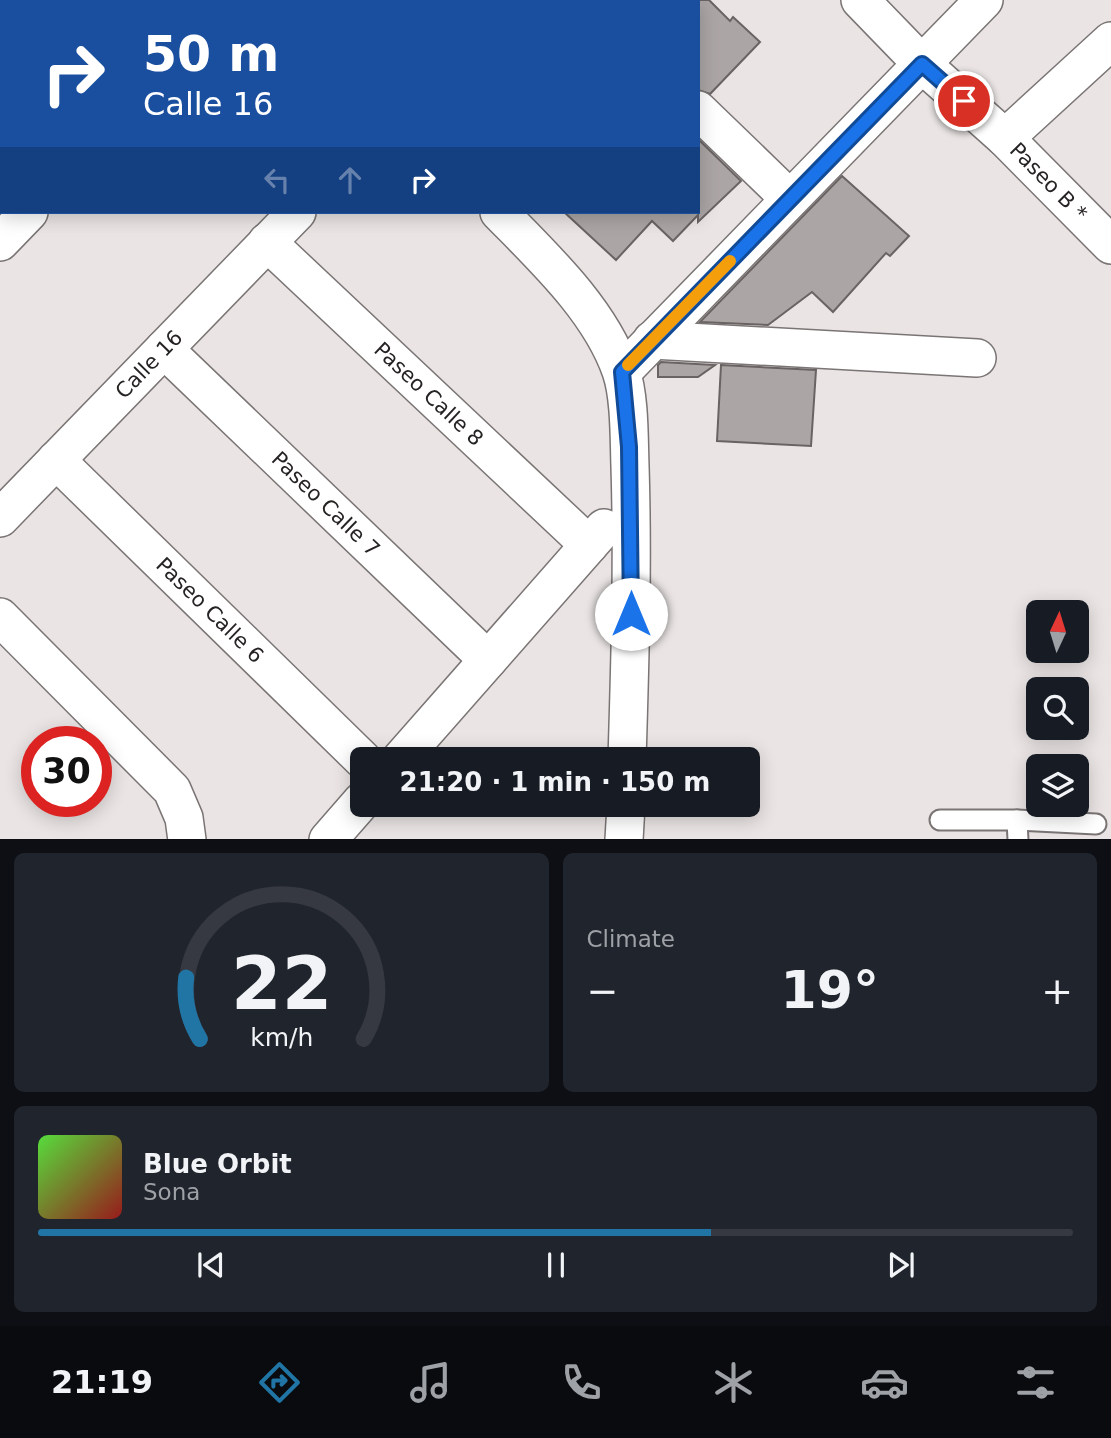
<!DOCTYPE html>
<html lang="en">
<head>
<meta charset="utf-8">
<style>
	:root { --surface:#171b24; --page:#20242c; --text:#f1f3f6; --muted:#9ea1a6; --line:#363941; --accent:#2175a5 }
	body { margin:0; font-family:"DejaVu Sans",sans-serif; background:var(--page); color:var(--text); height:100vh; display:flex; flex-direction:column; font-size:26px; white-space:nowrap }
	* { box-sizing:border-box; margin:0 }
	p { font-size:23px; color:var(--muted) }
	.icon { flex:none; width:38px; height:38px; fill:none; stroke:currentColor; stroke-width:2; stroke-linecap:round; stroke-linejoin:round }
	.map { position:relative; height:839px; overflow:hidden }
	.panel { display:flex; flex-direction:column; gap:14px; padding:14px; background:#0d0f14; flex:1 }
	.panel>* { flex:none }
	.guide { position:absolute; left:0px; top:0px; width:700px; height:214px; box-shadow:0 4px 18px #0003; background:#1a4fa0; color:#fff; overflow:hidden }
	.needle { width:46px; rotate:4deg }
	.controls { position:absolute; left:1026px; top:600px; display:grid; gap:14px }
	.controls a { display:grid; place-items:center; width:63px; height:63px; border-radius:10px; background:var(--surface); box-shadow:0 4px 18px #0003; font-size:35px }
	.speed { position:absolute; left:21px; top:726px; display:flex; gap:14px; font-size:35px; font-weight:700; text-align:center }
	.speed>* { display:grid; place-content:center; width:91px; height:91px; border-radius:50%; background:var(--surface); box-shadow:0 4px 18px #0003; line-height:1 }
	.speed .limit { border:10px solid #d22; background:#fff; color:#111 }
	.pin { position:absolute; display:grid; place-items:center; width:60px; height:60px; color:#fff; margin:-30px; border:4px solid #fff; border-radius:50%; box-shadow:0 2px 7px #0007 }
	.me { position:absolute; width:77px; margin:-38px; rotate:0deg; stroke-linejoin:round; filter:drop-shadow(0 0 5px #0008) }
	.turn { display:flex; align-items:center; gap:24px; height:147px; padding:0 28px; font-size:32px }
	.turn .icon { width:91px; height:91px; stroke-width:2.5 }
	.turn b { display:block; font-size:49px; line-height:60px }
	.lanes { display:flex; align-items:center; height:66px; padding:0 28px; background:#0003; justify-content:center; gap:35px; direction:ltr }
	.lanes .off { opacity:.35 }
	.big { font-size:52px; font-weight:700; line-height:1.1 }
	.panel .card { flex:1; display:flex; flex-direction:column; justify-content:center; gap:10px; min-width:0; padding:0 24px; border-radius:10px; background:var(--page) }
	.panel .dial { align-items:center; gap:0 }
	.dial svg { height:182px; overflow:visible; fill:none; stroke:var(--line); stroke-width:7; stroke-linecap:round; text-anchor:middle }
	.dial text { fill:var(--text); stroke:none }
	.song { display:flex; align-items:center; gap:21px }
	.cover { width:84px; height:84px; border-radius:10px; background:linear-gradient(135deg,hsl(110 70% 55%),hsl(0 70% 35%)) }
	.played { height:7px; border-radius:4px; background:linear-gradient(90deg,var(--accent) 65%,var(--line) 65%) }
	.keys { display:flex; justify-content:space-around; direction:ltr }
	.heat { display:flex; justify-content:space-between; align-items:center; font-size:38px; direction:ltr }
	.panel .tiles { flex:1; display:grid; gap:14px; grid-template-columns:1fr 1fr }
	.card:last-child { grid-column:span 2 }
	.trip { position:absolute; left:350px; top:747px; width:410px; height:70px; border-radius:10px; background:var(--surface); box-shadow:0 4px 18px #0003; font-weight:700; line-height:70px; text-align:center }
	.tabs { display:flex; height:112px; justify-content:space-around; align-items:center; background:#090b0e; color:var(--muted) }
	.tabs .icon { width:49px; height:49px }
	.tabs .selected { color:var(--accent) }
	.tabs b { font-size:32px; color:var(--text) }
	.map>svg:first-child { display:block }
	.building { fill:#aba6a5; stroke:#696463; stroke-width:2 }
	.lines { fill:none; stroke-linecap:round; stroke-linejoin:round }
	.service-casing { stroke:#7a7574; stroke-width:23 }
	.minor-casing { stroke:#7a7574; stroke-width:40 }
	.service { stroke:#fff; stroke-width:19 }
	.minor { stroke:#fff; stroke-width:37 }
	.route-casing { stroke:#114b97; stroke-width:18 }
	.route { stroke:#1a73e8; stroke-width:12 }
	.slow { stroke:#f59e0b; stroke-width:12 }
	.labels { text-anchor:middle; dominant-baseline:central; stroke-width:6; stroke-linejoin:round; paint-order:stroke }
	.street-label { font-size:21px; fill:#262423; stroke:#eae5e4 }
</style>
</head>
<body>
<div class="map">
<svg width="1111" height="840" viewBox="0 0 1111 840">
	<rect width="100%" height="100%" fill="#eae5e4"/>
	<!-- building -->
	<g class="building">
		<polygon points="698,0 709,0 730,21 733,17 760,42 710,94 698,90"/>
		<polygon points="698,139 741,181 698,222 698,215 673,241 652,221 616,260 564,212 698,212"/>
		<polygon points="842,176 909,236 890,256 886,253 833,312 812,292 768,325 700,322"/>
		<polygon points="661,362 715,365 698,377 658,377 658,365"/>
		<polygon points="721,365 816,370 811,446 717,441"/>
	</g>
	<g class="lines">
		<defs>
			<g id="service">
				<polyline points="940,820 1017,820 1018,840"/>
				<polyline points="1017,820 1096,824"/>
			</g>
			<g id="minor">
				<polyline points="280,0 282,2"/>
				<polyline points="585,0 587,2"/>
				<path id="s1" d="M860,0l62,64 83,74 106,107"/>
				<polyline points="235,2 237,0"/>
				<polyline points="698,110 790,199"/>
				<polyline points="1005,138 1111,41"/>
				<path d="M499,212c44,45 101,98 122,159 9,26 8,68 9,95 3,98 0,196 -3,294"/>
				<polyline points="0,242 29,212"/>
				<path id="s2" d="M267,242l322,303"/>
				<polyline points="652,340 977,358"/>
				<path id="s3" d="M164,349l324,311"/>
				<polyline points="622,372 984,0"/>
				<path id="s4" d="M56,460l307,300"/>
				<path id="s5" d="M0,518l297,-306"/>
				<polyline points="0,617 172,790 184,818 187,840"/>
				<polyline points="400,760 604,528"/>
				<polyline points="328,840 362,801"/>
				<polyline points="624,840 626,805"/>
			</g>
		</defs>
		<!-- service casing -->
		<use href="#service" class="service-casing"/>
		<!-- minor casing -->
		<use href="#minor" class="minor-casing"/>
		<!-- service -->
		<use href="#service" class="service"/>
		<!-- minor -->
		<use href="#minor" class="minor"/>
	</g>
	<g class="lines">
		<defs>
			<polyline id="route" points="631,614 629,447 622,372 922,64 964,101"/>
		</defs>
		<!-- route casing -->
		<use href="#route" class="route-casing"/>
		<!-- route -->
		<use href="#route" class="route"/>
		<!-- slow -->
		<polyline class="slow" points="628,365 730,261"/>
	</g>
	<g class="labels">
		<!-- street labels -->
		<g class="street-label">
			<text stroke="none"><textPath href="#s1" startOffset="262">Paseo B *</textPath></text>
			<text stroke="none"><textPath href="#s5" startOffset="214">Calle 16</textPath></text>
			<text stroke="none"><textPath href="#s2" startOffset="222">Paseo Calle 8</textPath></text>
			<text stroke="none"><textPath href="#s3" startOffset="224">Paseo Calle 7</textPath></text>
			<text stroke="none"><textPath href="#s4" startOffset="215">Paseo Calle 6</textPath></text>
		</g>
	</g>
</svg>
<div class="controls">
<a><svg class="needle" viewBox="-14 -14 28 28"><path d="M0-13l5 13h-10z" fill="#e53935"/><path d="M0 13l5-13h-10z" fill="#9ea1a6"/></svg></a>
<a><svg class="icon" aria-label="search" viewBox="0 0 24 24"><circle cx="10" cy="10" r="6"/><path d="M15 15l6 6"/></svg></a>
<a><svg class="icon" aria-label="layers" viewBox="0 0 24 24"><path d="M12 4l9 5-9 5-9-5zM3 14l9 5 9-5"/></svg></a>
</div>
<div class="speed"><div class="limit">30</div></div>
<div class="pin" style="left:964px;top:101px;background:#d93025"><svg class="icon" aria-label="arrive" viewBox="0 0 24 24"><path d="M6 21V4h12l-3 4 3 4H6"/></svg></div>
<svg class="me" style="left:631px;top:614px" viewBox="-20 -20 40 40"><circle r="19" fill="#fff"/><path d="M0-13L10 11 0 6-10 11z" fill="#1a73e8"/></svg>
<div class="trip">21:20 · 1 min · 150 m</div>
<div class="guide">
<div class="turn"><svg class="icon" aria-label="right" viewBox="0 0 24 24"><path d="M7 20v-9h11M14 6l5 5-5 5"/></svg><div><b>50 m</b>Calle 16</div></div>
<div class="lanes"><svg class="icon off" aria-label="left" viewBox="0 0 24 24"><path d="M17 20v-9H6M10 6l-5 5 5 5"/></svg><svg class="icon off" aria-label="ahead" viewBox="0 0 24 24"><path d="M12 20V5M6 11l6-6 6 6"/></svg><svg class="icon" aria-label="right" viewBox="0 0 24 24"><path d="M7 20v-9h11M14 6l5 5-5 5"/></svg></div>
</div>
</div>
<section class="panel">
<div class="tiles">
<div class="card dial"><svg viewBox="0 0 100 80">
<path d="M14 69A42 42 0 1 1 86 69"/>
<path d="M14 69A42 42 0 0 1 8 42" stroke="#2175a5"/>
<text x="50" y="56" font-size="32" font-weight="700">22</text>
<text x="50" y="72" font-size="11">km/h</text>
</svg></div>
<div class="card"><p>Climate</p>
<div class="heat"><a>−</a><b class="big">19°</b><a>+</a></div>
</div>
<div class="card">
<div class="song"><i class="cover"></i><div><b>Blue Orbit</b><p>Sona</p></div></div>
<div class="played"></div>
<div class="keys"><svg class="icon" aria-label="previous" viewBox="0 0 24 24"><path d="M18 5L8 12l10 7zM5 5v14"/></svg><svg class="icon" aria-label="pause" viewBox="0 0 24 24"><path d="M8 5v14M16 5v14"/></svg><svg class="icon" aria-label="next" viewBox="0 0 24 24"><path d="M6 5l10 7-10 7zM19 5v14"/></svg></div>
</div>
</div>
</section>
<nav class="tabs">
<b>21:19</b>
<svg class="icon selected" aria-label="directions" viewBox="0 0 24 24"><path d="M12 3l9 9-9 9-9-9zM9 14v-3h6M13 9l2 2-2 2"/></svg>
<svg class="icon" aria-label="music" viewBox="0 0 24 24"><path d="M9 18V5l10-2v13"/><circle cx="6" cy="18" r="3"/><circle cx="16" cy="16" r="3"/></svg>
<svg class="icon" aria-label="phone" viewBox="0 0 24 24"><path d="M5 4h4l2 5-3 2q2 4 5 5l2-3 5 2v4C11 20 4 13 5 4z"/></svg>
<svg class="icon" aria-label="climate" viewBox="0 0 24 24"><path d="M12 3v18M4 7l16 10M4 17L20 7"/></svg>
<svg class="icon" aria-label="car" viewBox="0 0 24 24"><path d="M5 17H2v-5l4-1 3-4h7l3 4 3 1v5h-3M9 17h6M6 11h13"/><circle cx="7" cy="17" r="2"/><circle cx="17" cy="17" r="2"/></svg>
<svg class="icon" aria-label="filters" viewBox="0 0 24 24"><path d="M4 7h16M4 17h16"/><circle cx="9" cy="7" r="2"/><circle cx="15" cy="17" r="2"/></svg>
</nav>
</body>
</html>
